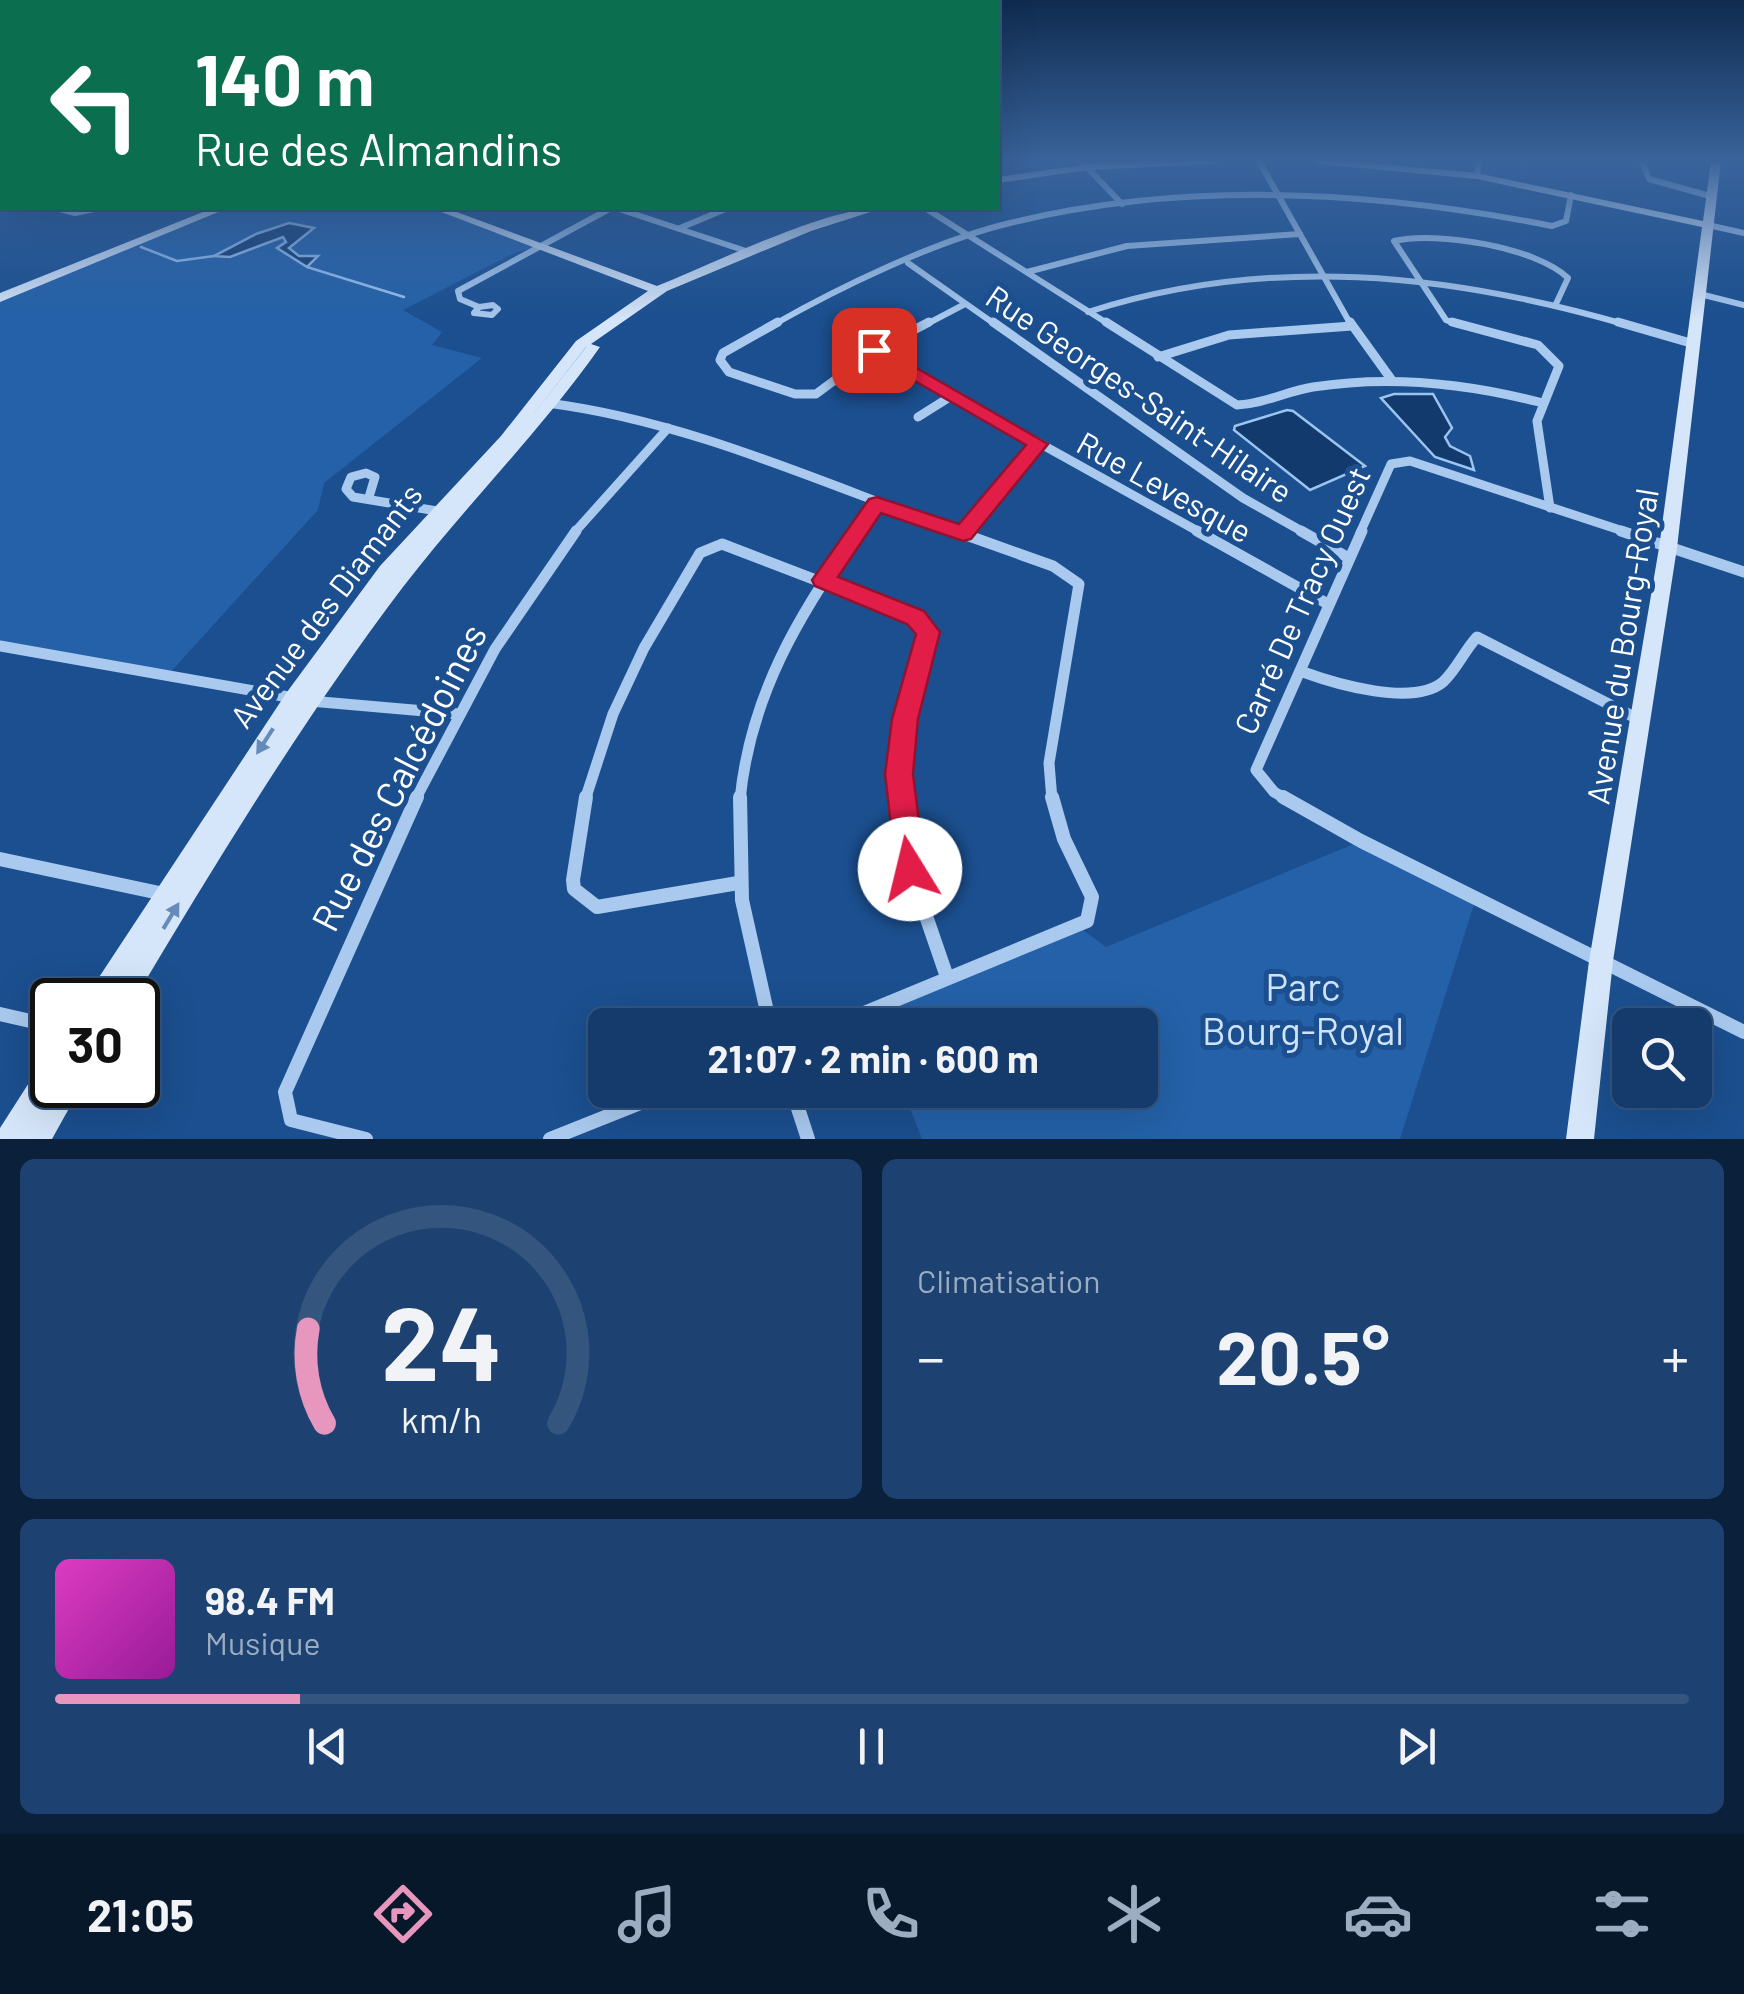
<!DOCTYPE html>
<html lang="fr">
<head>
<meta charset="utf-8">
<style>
	:root { --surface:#143b6b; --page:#1d4271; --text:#f1f3f6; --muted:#9dadc1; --line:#33557e; --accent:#e797bd }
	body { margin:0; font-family:Barlow,sans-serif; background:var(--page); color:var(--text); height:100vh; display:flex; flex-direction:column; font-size:38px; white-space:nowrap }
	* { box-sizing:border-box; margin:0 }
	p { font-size:32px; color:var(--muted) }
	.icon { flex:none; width:55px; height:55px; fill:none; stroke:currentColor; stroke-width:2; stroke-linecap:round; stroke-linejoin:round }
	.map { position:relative; height:1139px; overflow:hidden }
	.drawer { display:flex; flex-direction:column; gap:20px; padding:20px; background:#0b203b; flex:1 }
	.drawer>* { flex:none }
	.top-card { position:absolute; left:0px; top:0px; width:1000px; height:210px; box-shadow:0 10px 40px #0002,0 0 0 2px var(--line); background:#0b6e4f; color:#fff; overflow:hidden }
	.tools { position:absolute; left:1612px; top:1008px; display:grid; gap:20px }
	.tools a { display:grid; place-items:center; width:100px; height:100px; border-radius:15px; background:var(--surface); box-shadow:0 10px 40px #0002,0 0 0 2px var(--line); font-size:50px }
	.speed { position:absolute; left:30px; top:978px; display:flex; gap:20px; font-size:50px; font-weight:700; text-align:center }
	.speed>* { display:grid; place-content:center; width:130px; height:130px; border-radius:50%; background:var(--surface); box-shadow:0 10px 40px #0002,0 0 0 2px var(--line); line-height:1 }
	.speed .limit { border:5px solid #111; border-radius:15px; background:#fff; color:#111 }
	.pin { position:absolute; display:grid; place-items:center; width:85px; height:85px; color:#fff; margin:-42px; border-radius:20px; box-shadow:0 5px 15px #0006 }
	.me { position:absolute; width:110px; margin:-55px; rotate:351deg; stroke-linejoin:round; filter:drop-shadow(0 0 8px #0008) }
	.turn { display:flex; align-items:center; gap:35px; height:210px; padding:0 30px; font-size:45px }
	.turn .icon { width:130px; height:130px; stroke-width:2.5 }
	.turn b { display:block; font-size:70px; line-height:85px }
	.big { font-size:75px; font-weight:700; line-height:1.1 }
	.drawer .tile { flex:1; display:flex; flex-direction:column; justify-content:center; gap:15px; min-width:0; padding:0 35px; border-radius:15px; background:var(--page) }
	.drawer .dial { align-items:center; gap:0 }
	.dial svg { height:260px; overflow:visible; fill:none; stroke:var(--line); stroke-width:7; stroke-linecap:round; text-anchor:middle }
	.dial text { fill:var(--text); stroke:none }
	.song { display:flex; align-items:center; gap:30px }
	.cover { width:120px; height:120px; border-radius:15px; background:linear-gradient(135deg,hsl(310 70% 55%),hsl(300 70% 35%)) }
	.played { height:10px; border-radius:5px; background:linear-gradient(90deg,var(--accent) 15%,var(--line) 15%) }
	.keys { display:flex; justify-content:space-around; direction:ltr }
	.heat { display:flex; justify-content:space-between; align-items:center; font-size:55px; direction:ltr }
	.drawer .tiles { flex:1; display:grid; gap:20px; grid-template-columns:1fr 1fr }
	.tile:last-child { grid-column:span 2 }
	.trip { position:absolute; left:588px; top:1008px; width:570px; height:100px; border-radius:15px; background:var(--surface); box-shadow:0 10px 40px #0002,0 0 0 2px var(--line); font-weight:700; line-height:100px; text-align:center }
	.dock { display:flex; height:160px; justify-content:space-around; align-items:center; background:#08182b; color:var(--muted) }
	.dock .icon { width:70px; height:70px }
	.dock .active { color:var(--accent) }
	.dock b { font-size:45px; color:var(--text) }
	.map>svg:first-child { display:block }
	.green { fill:#2461a8 }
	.water { fill:#123a6d; stroke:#9cc4f0; stroke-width:2.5 }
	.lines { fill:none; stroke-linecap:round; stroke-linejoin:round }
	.stream { stroke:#9cc4f0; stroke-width:2.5 }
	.street-far3 { stroke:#a9c9ee; stroke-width:6 }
	.street-far2 { stroke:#a9c9ee; stroke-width:9 }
	.street-far1 { stroke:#a9c9ee; stroke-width:11 }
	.street { stroke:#a9c9ee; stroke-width:14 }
	.secondary { fill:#d6e6fa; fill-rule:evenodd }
	.oneway { fill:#668bba }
	.route { fill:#e11d48; stroke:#92132f; stroke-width:2.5 }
	.labels { text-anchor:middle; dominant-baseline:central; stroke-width:10; stroke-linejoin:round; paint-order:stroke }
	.street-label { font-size:32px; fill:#fff; stroke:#1b4f8f }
	.near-street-label { font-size:38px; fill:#fff; stroke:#1b4f8f }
	.near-park-label { font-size:38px; fill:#cfe3fa; stroke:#1b4f8f }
</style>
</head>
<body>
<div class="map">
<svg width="1744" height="1139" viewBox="0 0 1744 1139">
	<rect width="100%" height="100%" fill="#1b4f8f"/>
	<!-- green -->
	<g class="green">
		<polygon points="222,208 437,208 539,246 512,254 403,310 442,332 432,345 482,358 324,483 318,510 166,677 0,646 0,298"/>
		<polygon points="1361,841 1476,898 1400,1139 922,1139 903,1090 1140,1090 1140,1025 878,1025 872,1010 1079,927 1106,947"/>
	</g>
	<!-- water -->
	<g class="water">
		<polygon points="289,223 314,228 289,248 299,256 318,256 307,267 277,248 286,242 283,237 230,257 214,256 256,234"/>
		<polygon points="1394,394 1433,394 1452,428 1445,437 1450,446 1470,456 1474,470 1435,457 1381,398"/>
		<polygon points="1287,410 1293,411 1365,466 1310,490 1234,430 1235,426"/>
	</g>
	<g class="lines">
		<!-- stream -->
		<g class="stream">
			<polyline points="141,247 177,261 214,256"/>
			<polyline points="307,267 404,297"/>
		</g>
		<!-- street-far3 -->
		<g class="street-far3">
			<polyline points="1081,161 1122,204"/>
			<polyline points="1259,161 1351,325"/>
			<polyline points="1642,161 1649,179 1710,196"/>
			<polyline points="1477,176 1479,161"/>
			<polyline points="56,208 75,213 99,208"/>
			<polyline points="616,208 749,252"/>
			<polyline points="925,208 1110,325"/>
			<polyline points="1708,225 1744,233"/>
			<polyline points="680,228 728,208"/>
			<polyline points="908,263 996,325"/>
			<polyline points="1027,272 1127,246 1300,234"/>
			<polyline points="1700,294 1744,305"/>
			<polygon points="493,305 498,309 492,315 474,313 479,307"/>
			<polyline points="479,307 460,299 458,291 611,208"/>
			<path d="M1088,312c180,-58 360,-39 539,13"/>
			<path d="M773,325c67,-38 162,-84 237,-102 176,-43 366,-32 542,3l14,-5 5,-26"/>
			<polyline points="925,325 965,304"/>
			<path d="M1458,325l-12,-5 -52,-79c43,-10 142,6 174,37l-13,28"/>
		</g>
		<!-- street-far2 -->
		<g class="street-far2">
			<polyline points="778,322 723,353 720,360 729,372 795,394 816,394 874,351 929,322"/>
			<polyline points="993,322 1243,498 1305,533"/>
			<path d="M1106,322l131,83c27,-1 50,-14 76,-18 76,-12 152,-4 226,15"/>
			<polyline points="1350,322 1391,379"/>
			<polyline points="1452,322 1538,345 1559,366 1537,421 1550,508"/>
			<polyline points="1618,322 1694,344"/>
			<polyline points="874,351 1201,533"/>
			<polyline points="1158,357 1229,335 1352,326"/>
			<path d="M547,403c143,18 279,82 415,130"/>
			<polyline points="918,417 953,395"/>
			<polyline points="369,497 375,477 366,473 351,477 346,489 353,497 437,511"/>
			<polyline points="574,533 668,428"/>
			<polyline points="856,533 877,504"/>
			<polyline points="963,533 1038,444"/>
			<polyline points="1360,533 1391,464 1410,461 1629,533"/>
		</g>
		<!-- street-far1 -->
		<g class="street-far1">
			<polyline points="955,531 1053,566 1079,584 1049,763 1052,800"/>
			<polyline points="1197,531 1328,604"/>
			<polyline points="1301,531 1347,557"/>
			<polyline points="1621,531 1744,572"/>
			<polyline points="0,646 294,698"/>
			<path d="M1303,672c33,12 110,35 140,10 14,-13 21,-31 34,-45l163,83"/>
			<polyline points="310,701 459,714"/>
			<polyline points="415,800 495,649 576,531"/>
			<polyline points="585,800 613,714 644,648 700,553 722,544 915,618 928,632 905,722 901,800"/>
			<path d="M740,800c10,-104 59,-186 118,-269"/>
			<polyline points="1288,800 1274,792 1256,770 1362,531"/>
		</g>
		<!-- street -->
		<g class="street">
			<polyline points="586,797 573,880 574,889 597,907 738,883"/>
			<polyline points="740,797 742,900 770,1025"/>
			<polyline points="901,797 915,884 947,977"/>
			<polyline points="1283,797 1361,841 1744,1032"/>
			<polyline points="0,859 164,894"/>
			<polyline points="0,1014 52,1026"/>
			<polyline points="835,1025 1087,921 1092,897 1064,839 1052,797"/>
			<polyline points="792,1090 808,1139"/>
			<polyline points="366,1139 291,1120 285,1092 417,797"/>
			<polyline points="550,1139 673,1090"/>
		</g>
		<!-- secondary -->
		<g class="secondary">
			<polygon points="1157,161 1218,161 1213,164 1088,170 998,183 998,177 1088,164"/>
			<polygon points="1314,161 1348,161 1477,173 1703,221 1711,161 1721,161 1677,548 1613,961 1594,1139 1566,1139 1589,961 1659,548 1702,227 1477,179 1319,164"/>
			<polygon points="213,208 228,208 0,302 0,293"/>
			<path d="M431,208h15l211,78c53,-21 174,-81 226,-78l-72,23 -144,60 -76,53 9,3c-60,85 -134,158 -197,240 -99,131 -185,272 -269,413h-50l203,-308 93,-126 121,-130 75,-95 72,-50zM587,346l-63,80 62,-79z"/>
			<polygon points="52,1057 52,1085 82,1085 52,1139 0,1139 0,1128 43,1061"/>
		</g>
	</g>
	<!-- one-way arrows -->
	<defs><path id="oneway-solid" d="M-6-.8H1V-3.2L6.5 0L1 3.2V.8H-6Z" transform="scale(2.5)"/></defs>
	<g class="oneway">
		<use href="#oneway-solid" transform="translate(265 741) rotate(123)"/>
		<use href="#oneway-solid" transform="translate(171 916) rotate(-59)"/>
	</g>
	<!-- sky -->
	<linearGradient id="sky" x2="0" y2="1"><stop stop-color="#0f2b4f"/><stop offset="0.5" stop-color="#39639b"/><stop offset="1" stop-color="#39639b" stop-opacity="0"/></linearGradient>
	<rect width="1744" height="320" fill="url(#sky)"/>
	<!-- route -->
	<polygon class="route" points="868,347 880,347 1048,444 971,539 963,541 881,513 838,577 924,611 940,632 918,719 913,774 925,869 921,879 910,883 900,879 896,869 885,774 892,719 916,634 907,624 815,586 812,580 869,499 877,497 959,524 1026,445 868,354"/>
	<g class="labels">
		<!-- street labels -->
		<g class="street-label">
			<text transform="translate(1140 393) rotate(34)">Rue Georges-Saint-Hilaire</text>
			<text transform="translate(1165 486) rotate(29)">Rue Levesque</text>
			<text transform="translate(1301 600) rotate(-66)">Carré De Tracy Ouest</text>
			<text transform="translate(325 605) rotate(-53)">Avenue des Diamants</text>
			<text transform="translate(1621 646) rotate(-81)">Avenue du Bourg-Royal</text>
		</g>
		<!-- near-street labels -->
		<g class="near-street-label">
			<text transform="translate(398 777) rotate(-63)">Rue des Calcédoines</text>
		</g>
		<!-- near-park labels -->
		<g class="near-park-label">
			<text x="1303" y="986">Parc<tspan x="1303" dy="44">Bourg-Royal</tspan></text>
		</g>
	</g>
</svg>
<div class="tools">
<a><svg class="icon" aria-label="search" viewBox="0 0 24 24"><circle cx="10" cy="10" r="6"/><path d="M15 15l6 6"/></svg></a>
</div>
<div class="speed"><div class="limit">30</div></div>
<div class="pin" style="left:874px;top:350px;background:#d93025"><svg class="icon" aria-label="arrive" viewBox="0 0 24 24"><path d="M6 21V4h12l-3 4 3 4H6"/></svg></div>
<svg class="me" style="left:910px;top:869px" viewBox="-20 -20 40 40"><circle r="19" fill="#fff"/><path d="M0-13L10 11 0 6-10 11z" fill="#e11d48"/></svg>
<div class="trip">21:07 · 2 min · 600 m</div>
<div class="top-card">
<div class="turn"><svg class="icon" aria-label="left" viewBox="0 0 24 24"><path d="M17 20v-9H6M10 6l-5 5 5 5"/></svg><div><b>140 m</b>Rue des Almandins</div></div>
</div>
</div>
<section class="drawer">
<div class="tiles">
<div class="tile dial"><svg viewBox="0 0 100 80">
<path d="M14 69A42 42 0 1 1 86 69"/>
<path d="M14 69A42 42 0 0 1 9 40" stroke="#e797bd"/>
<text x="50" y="56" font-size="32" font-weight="700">24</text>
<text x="50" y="72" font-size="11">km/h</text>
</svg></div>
<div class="tile"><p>Climatisation</p>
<div class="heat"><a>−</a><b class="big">20.5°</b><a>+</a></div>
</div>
<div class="tile">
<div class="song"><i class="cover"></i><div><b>98.4 FM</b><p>Musique</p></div></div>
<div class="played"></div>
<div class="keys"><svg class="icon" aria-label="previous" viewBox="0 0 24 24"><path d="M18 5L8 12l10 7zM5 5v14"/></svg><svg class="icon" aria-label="pause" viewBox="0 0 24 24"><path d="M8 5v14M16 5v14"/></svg><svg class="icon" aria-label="next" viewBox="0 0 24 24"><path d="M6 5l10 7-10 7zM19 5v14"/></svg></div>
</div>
</div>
</section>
<nav class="dock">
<b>21:05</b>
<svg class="icon active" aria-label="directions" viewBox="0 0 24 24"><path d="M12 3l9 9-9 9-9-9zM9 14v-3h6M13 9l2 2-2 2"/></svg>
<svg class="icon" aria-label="music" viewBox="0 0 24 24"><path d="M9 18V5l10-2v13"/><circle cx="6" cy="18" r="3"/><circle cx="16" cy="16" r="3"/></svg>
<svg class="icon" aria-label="phone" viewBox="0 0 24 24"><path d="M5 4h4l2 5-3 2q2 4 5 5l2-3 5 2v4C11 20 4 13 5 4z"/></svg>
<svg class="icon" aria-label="climate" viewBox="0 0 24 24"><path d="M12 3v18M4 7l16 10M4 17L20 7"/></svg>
<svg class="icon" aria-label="car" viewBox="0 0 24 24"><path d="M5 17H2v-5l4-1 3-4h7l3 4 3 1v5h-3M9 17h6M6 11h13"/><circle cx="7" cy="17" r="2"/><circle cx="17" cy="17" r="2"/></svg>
<svg class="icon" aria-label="filters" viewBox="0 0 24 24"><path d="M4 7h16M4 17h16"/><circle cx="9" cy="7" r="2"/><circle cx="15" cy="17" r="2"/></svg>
</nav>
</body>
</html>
